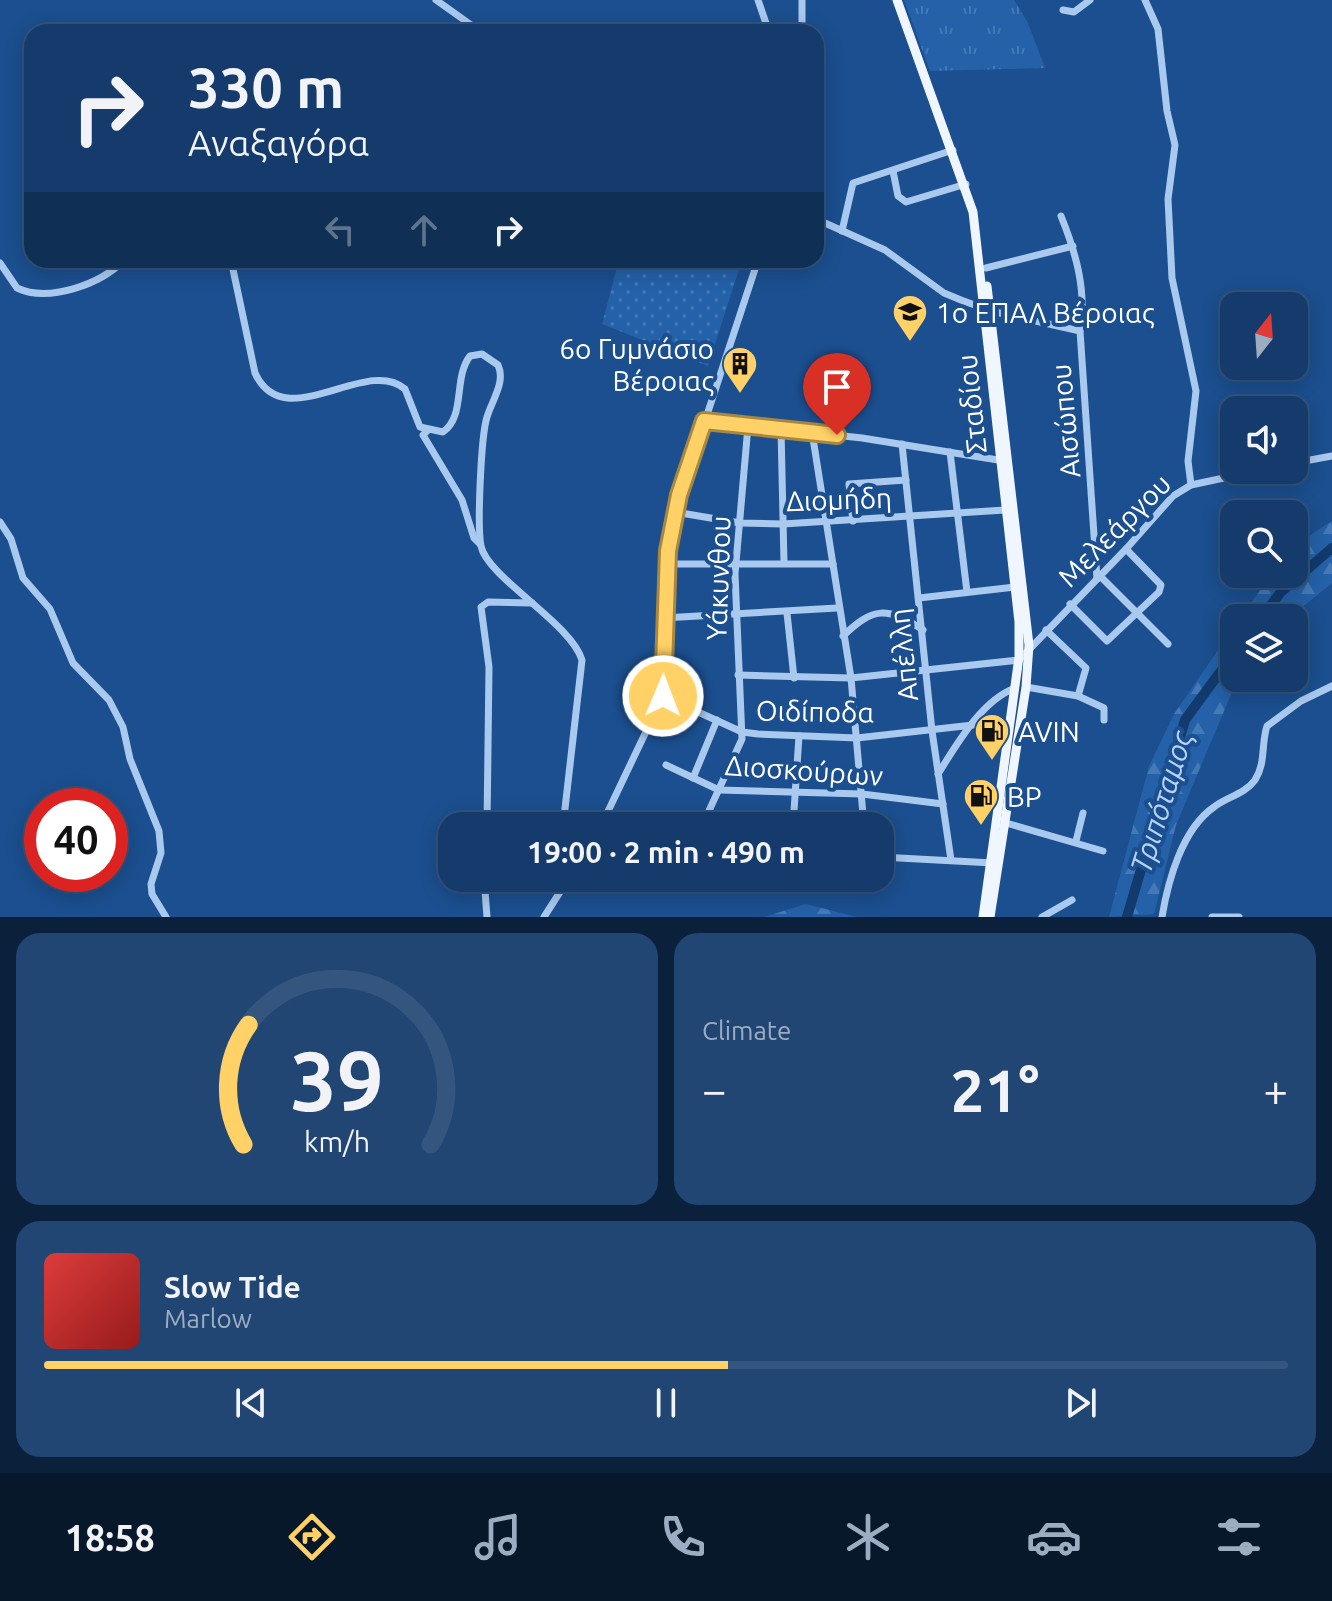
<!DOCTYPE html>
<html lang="en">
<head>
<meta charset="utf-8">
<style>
	:root { --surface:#143b6b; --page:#214673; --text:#f1f3f6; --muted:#9dadc1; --line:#33557e; --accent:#ffd166 }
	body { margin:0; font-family:Ubuntu,sans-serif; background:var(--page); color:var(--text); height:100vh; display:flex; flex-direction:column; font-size:30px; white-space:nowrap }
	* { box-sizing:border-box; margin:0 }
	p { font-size:26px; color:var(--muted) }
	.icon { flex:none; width:44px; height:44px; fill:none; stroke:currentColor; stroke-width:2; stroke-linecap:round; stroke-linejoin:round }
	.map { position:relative; height:917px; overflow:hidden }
	.side { display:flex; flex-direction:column; gap:16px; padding:16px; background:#0b203b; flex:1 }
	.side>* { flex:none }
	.top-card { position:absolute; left:24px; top:24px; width:800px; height:244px; border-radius:24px; box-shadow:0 4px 20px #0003,0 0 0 2px var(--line); background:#143b6b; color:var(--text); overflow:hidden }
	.needle { width:52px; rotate:17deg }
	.tools { position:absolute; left:1220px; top:292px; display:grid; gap:16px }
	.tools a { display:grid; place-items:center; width:88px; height:88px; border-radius:16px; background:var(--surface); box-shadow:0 4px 20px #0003,0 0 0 2px var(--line); font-size:40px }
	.speed { position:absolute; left:24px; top:788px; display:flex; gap:16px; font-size:40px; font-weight:700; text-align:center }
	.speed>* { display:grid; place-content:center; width:104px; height:104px; border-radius:50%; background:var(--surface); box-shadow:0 4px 20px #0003,0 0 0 2px var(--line); line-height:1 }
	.speed .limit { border:12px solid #d22; background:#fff; color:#111 }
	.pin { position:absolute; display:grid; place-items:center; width:68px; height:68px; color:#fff; margin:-82px -34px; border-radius:50% 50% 50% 0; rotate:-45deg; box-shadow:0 0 8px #0007 }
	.pin .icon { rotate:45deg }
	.me { position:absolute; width:88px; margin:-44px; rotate:1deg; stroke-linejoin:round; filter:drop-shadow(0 0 6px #0008) }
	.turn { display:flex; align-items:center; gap:28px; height:168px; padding:0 32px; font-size:36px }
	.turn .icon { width:104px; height:104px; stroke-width:2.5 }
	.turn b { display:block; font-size:56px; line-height:68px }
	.lanes { display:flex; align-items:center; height:76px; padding:0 32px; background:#0003; justify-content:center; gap:40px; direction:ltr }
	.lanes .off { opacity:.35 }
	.big { font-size:60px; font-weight:700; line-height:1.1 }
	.side .widget { flex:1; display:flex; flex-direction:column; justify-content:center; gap:12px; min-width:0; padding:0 28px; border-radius:24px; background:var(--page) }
	.side .dial { align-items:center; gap:0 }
	.dial svg { height:208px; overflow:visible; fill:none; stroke:var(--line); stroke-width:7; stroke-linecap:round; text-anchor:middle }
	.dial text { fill:var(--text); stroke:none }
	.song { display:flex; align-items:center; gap:24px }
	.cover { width:96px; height:96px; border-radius:12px; background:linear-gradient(135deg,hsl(0 70% 55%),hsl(0 70% 35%)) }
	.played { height:8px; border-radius:4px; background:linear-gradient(90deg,var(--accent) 55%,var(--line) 55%) }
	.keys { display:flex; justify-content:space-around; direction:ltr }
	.heat { display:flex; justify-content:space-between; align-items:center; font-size:44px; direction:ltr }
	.side .tiles { flex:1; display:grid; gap:16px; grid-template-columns:1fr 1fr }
	.widget:last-child { grid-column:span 2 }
	.trip { position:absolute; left:438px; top:812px; width:456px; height:80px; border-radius:24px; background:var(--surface); box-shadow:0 4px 20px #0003,0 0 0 2px var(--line); font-weight:700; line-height:80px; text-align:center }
	.tab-bar { display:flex; height:128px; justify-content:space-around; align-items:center; background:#08182b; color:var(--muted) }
	.tab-bar .icon { width:56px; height:56px }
	.tab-bar .active { color:var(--accent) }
	.tab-bar b { font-size:36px; color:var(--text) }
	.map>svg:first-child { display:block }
	.grass { fill:url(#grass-tufts) }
	.forest { fill:url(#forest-firs) }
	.park { fill:url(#park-dots) }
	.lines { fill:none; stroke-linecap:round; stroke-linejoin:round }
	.river { stroke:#123a6d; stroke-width:10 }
	.minor { stroke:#a9c9ee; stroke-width:7 }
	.major { stroke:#f0f6ff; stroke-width:9 }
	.route-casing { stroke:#a68842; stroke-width:20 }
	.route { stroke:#ffd166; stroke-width:14 }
	.labels { text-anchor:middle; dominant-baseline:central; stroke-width:8; stroke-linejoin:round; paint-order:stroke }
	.poi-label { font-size:28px; fill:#fff; stroke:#1b4f8f; text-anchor:start }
	.street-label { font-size:28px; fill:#fff; stroke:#1b4f8f }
	.water-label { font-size:30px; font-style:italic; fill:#b5d3f5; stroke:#1b4f8f }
</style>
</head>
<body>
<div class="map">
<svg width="1332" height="917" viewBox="0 0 1332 917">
	<defs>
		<pattern id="grass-tufts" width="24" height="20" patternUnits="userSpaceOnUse" patternTransform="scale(2)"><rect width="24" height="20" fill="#2461a8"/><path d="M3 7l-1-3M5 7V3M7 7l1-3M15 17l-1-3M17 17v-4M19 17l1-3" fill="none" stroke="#4579b5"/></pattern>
		<pattern id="forest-firs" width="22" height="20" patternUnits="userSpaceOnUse" patternTransform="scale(2)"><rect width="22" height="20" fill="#2461a8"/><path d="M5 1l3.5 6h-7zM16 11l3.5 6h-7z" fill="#4579b5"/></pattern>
		<pattern id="park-dots" width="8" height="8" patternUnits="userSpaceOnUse" patternTransform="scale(2)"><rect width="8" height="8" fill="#2461a8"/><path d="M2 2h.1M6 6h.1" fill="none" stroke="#4579b5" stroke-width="1.8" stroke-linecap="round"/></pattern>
	</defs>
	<rect width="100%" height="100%" fill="#1b4f8f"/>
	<!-- grass -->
	<polygon class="grass" points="904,0 1014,0 1028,23 1045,68 930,71"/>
	<!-- forest -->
	<g class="forest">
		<polygon points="1332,521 1332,583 1289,618 1240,618 1272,574 1294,574 1297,544"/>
		<polygon points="1234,627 1234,678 1238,678 1176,825 1154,914 1109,917 1149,766 1174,714"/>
		<polygon points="806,904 857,917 764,917"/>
	</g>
	<!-- park -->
	<polygon class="park" points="619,260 742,260 708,366 602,324"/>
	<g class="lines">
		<!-- river -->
		<g class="river">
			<polyline points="1261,618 1281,592 1332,548"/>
			<polyline points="1127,917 1185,720 1234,653"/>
		</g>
		<!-- minor -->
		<g class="minor">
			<polyline points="436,0 481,32"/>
			<polyline points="758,0 769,32"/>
			<polyline points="802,0 802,30"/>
			<polyline points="1145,0 1158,29 1167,111 1175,145 1168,199 1172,278 1196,391 1188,461 1191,485"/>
			<polyline points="1063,10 1074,12 1090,0"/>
			<polyline points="893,171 898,196 906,202 966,184"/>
			<path d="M1061,216c15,37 26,75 19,115l17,248"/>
			<polyline points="816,219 885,250 944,293 961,300 991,311 1080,331"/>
			<polyline points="842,231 853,183 953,150"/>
			<path d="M231,260l24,113c29,64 111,-18 150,16l15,38 23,5c23,-16 10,-54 27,-76l12,-2 16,11c8,17 -6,35 -11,52 -6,19 -10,109 -6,129 6,31 90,77 101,114l-19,166"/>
			<path d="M0,263l17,25c32,15 84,-4 107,-28"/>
			<polyline points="986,268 1073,246"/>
			<polyline points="704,421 862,438 998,460"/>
			<polyline points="781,429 784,563"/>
			<polyline points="427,431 423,435 462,500 474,538 480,544"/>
			<polyline points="812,432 851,678 864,826"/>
			<polyline points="902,444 932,731 951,860"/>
			<polyline points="950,452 967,592"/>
			<polyline points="1294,463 1332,456"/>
			<polyline points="675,512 740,523 783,524 1005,510"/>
			<polyline points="853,521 849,484 906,480"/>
			<polyline points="0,522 11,539 23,578 50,609 73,663 109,700 123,727 130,759 159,831 161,853 151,884 152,894 166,917"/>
			<polyline points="666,564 833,564"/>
			<polyline points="1100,576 1168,644"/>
			<polyline points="919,598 1015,587"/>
			<polyline points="1070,604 1107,641 1159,592 1161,585 1126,549"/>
			<polyline points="787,613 794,678"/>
			<polyline points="663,618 837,608"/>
			<polyline points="1046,630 1086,668 1078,696"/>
			<path d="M843,636c30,-29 44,-30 80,-6"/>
			<polyline points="738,675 851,678 1019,660 1126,549 1173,496 1191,485 1261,470"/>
			<polyline points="1026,687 1078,696 1104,708 1104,720"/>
			<polyline points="663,696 742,732 758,734 857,738 973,725"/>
			<polyline points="666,765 719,790 862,794 943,804"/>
			<path d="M938,774c19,-30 43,-73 77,-86"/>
			<polyline points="693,778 717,720"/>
			<polyline points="564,813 570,826"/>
			<polyline points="1006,823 1103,851"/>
			<polyline points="487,826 489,667 481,607 488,602 532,603"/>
			<polyline points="601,826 663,696 664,591 675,512 758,260"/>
			<polyline points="702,826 742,739 735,574 748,426"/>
			<polyline points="793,826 799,736"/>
			<polyline points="1076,841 1083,813"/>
			<polyline points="880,857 993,863"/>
			<polyline points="484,878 487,917"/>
			<polyline points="544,917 569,878"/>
			<polyline points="1042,917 1072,900"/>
			<path d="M1162,917c6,-36 20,-88 52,-110 13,-10 31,-13 41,-27 11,-17 6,-36 12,-54l34,-25 31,-15"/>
			<polyline points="1212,917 1239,917"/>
		</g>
		<!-- major -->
		<g class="major">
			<polyline points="897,0 973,212 1019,622 1019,657 983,917"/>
			<polyline points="987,286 1029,645 1026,687 990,917"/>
		</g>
	</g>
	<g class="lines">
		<defs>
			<polyline id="route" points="663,696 668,551 679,495 704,421 837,435"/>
		</defs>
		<!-- route casing -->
		<use href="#route" class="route-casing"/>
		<!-- route -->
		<use href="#route" class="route"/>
	</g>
	<!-- icons -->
	<defs>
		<symbol id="school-pin" viewBox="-11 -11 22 30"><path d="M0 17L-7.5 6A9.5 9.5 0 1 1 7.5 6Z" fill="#ffd166" stroke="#1b4f8f"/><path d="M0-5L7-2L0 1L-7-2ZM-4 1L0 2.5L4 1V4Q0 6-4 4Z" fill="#111"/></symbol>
		<symbol id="building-pin" viewBox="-11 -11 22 30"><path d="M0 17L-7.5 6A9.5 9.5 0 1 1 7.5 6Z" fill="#ffd166" stroke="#1b4f8f"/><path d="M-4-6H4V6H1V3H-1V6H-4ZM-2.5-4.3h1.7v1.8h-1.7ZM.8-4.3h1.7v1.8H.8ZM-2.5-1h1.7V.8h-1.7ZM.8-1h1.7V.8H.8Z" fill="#111"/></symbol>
		<symbol id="fuel-pin" viewBox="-11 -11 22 30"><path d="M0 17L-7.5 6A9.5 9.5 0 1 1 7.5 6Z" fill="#ffd166" stroke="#1b4f8f"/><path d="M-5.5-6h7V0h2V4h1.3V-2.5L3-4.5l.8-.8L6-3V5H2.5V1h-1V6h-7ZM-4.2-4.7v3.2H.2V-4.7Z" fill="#111"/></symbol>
	</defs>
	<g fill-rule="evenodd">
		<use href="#school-pin" x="890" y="292" width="40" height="54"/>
		<use href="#building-pin" x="720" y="344" width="40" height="54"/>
		<use href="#fuel-pin" x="972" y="711" width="40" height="54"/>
		<use href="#fuel-pin" x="961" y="776" width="40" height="54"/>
	</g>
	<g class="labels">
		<!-- poi labels -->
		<g class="poi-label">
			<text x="936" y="312">1ο ΕΠΑΛ Βέροιας</text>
			<text x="714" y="348" text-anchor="end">6ο Γυμνάσιο<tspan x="714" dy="32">Βέροιας</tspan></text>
			<text x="1018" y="731">AVIN</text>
			<text x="1007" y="796">BP</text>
		</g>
		<!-- street labels -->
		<g class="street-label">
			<text transform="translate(971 404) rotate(-96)">Σταδίου</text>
			<text transform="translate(1065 421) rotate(-95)">Αισώπου</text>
			<text transform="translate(839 499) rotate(-2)">Διομήδη</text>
			<text transform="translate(1114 530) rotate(-45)">Μελεάργου</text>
			<text transform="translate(718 578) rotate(-88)">Υάκυνθου</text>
			<text transform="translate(903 655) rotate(-96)">Απέλλη</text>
			<text transform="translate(815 711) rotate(1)">Οιδίποδα</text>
			<text transform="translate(804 770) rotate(4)">Διοσκούρων</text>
		</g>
		<!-- water labels -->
		<g class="water-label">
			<text transform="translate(1161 802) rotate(-73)">Τριπόταμος</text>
		</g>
	</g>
</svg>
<div class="tools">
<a><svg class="needle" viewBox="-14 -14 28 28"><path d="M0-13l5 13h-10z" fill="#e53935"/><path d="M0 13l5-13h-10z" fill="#9dadc1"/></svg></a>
<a><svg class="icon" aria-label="sound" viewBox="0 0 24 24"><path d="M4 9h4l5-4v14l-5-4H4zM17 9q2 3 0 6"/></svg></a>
<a><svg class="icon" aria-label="search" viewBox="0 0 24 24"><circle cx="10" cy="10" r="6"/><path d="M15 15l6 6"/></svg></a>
<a><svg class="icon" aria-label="layers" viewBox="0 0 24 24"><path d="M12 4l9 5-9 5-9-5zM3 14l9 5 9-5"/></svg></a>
</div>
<div class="speed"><div class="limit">40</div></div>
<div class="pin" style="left:837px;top:435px;background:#d93025"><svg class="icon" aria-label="arrive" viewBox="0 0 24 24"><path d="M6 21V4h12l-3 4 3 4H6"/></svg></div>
<svg class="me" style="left:663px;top:696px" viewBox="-20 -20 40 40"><circle r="17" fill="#ffd166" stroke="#fff" stroke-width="3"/><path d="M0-11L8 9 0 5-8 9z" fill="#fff"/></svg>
<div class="trip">19:00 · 2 min · 490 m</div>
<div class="top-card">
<div class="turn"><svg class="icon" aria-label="right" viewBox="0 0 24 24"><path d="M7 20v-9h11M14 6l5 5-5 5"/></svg><div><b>330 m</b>Αναξαγόρα</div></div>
<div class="lanes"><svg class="icon off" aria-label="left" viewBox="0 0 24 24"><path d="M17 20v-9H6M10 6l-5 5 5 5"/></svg><svg class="icon off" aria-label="ahead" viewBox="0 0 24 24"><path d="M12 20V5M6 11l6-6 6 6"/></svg><svg class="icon" aria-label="right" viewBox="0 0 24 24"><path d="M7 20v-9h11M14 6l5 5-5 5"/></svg></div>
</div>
</div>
<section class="side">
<div class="tiles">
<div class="widget dial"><svg viewBox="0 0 100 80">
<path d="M14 69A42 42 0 1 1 86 69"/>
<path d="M14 69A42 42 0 0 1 16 23" stroke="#ffd166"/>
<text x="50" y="56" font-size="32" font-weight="700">39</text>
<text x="50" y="72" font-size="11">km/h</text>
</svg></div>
<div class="widget"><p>Climate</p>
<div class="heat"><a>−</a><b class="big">21°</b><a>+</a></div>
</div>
<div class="widget">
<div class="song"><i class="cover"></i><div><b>Slow Tide</b><p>Marlow</p></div></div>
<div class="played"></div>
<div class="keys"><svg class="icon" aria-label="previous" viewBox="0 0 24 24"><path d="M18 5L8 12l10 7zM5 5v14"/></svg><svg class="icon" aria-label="pause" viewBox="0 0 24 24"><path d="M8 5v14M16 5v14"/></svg><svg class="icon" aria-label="next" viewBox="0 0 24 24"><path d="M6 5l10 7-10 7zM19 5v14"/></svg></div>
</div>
</div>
</section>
<nav class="tab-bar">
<b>18:58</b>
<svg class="icon active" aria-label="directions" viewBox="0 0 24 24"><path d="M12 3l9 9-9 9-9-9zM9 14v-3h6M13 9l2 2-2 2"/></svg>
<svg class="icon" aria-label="music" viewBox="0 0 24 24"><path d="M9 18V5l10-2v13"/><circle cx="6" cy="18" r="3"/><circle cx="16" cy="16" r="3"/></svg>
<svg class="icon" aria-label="phone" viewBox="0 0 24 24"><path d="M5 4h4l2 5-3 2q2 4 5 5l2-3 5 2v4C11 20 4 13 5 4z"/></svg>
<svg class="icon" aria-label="climate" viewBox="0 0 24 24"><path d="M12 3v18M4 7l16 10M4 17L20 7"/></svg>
<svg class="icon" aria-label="car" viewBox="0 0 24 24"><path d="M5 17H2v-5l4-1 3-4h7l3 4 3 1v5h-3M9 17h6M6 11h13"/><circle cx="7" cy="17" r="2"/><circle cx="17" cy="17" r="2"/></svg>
<svg class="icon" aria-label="filters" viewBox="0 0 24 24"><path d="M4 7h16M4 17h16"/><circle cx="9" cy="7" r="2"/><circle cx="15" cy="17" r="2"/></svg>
</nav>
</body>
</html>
